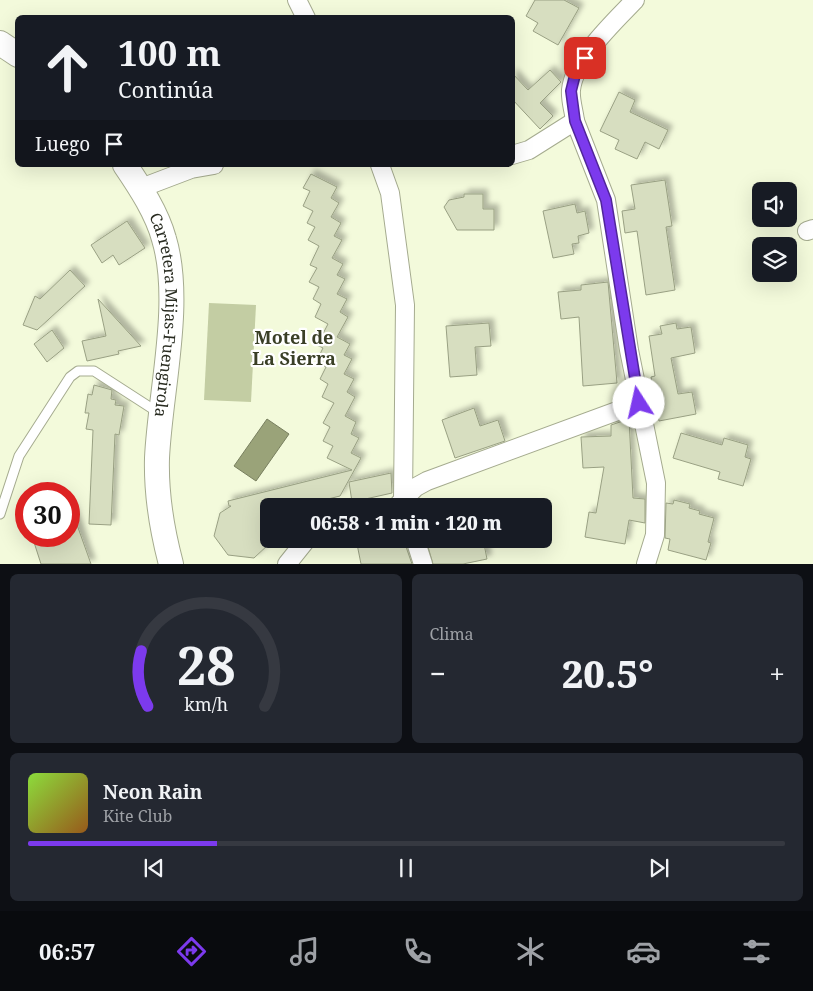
<!DOCTYPE html>
<html lang="es">
<head>
<meta charset="utf-8">
<style>
	:root { --surface:#171b24; --page:#242831; --text:#f1f3f6; --muted:#9ea1a6; --line:#363941; --accent:#7c3aed }
	body { margin:0; font-family:"Noto Serif",serif; background:var(--page); color:var(--text); height:100vh; display:flex; flex-direction:column; font-size:19px; white-space:nowrap }
	* { box-sizing:border-box; margin:0 }
	p { font-size:16px; color:var(--muted) }
	.icon { flex:none; width:28px; height:28px; fill:none; stroke:currentColor; stroke-width:2; stroke-linecap:round; stroke-linejoin:round }
	.map { position:relative; height:564px; overflow:hidden }
	.details { display:flex; flex-direction:column; gap:10px; padding:10px; background:#0d0f14; flex:1 }
	.details>* { flex:none }
	.banner { position:absolute; left:15px; top:15px; width:500px; height:152px; border-radius:8px; box-shadow:0 5px 20px #0002; background:#171b24; color:var(--text); overflow:hidden }
	.tools { position:absolute; left:752px; top:182px; display:grid; gap:10px }
	.tools a { display:grid; place-items:center; width:45px; height:45px; border-radius:8px; background:var(--surface); box-shadow:0 5px 20px #0002; font-size:25px }
	.speed { position:absolute; left:15px; top:482px; display:flex; gap:10px; font-size:25px; font-weight:700; text-align:center }
	.speed>* { display:grid; place-content:center; width:65px; height:65px; border-radius:50%; background:var(--surface); box-shadow:0 5px 20px #0002; line-height:1 }
	.speed .limit { border:8px solid #d22; background:#fff; color:#111 }
	.pin { position:absolute; display:grid; place-items:center; width:42px; height:42px; color:#fff; margin:-21px; border-radius:10px; box-shadow:0 2px 8px #0006 }
	.me { position:absolute; width:55px; margin:-28px; rotate:350deg; stroke-linejoin:round; filter:drop-shadow(0 0 4px #0008) }
	.turn { display:flex; align-items:center; gap:18px; height:105px; padding:0 20px; font-size:22px }
	.turn .icon { width:65px; height:65px; stroke-width:2.5 }
	.turn b { display:block; font-size:35px; line-height:42px }
	.then { display:flex; align-items:center; height:48px; padding:0 20px; background:#0003; gap:10px; font-size:19px }
	.big { font-size:38px; font-weight:800; line-height:1.1 }
	.details .card { flex:1; display:flex; flex-direction:column; justify-content:center; gap:8px; min-width:0; padding:0 18px; border-radius:8px; background:var(--page) }
	.details .dial { align-items:center; gap:0 }
	.dial svg { height:130px; overflow:visible; fill:none; stroke:var(--line); stroke-width:7; stroke-linecap:round; text-anchor:middle }
	.dial text { fill:var(--text); stroke:none }
	.song { display:flex; align-items:center; gap:15px }
	.cover { width:60px; height:60px; border-radius:8px; background:linear-gradient(135deg,hsl(90 70% 55%),hsl(30 70% 35%)) }
	.played { height:5px; border-radius:2px; background:linear-gradient(90deg,var(--accent) 25%,var(--line) 25%) }
	.keys { display:flex; justify-content:space-around; direction:ltr }
	.heat { display:flex; justify-content:space-between; align-items:center; font-size:28px; direction:ltr }
	.details .tiles { flex:1; display:grid; gap:10px; grid-template-columns:1fr 1fr }
	.card:last-child { grid-column:span 2 }
	.trip { position:absolute; left:260px; top:498px; width:292px; height:50px; border-radius:8px; background:var(--surface); box-shadow:0 5px 20px #0002; font-weight:800; line-height:50px; text-align:center }
	.tabs { display:flex; height:80px; justify-content:space-around; align-items:center; background:#090b0e; color:var(--muted) }
	.tabs .icon { width:35px; height:35px }
	.tabs .active { color:var(--accent) }
	.tabs b { font-size:22px; color:var(--text) }
	.map>svg:first-child { display:block }
	.green { fill:#c3cda3 }
	.water { fill:#9aa379; stroke:#787f5f }
	.building { fill:#d7dec0; stroke:#99a083; filter:url(#shadow) }
	.lines { fill:none; stroke-linecap:round; stroke-linejoin:round }
	.lane-casing { stroke:#a5ab8f; stroke-width:11 }
	.street-casing { stroke:#a5ab8f; stroke-width:20 }
	.secondary-casing { stroke:#a5ab8f; stroke-width:26 }
	.lane { stroke:#fff; stroke-width:9 }
	.street { stroke:#fff; stroke-width:18 }
	.secondary { stroke:#fff; stroke-width:24 }
	.route-casing { stroke:#51269a; stroke-width:12 }
	.route { stroke:#7c3aed; stroke-width:9 }
	.labels { text-anchor:middle; dominant-baseline:central; stroke-width:4.5; stroke-linejoin:round; paint-order:stroke }
	.street-label { font-size:16px; fill:#292c21; stroke:#fff }
	.neighbourhood-label { font-size:18px; font-weight:bold; fill:#3a3f26; stroke:#fff }
</style>
</head>
<body>
<div class="map">
<svg width="813" height="564" viewBox="0 0 813 564">
	<defs>
		<filter id="shadow"><feDropShadow dx="4.5" dy="-4.5" stdDeviation="2.5" flood-color="#0004"/></filter>
	</defs>
	<rect width="100%" height="100%" fill="#f3fadb"/>
	<!-- green -->
	<polygon class="green" points="209,303 256,305 251,402 204,400"/>
	<!-- water -->
	<polygon class="water" points="267,419 289,434 256,481 234,466"/>
	<!-- building -->
	<g class="building">
		<polygon points="535,0 564,0 579,8 558,45 533,31 538,23 526,16"/>
		<polygon points="550,70 561,82 540,103 553,116 540,129 512,99 512,73 528,90"/>
		<polygon points="619,92 635,100 630,112 668,130 659,149 645,142 637,159 615,149 619,140 600,131"/>
		<polygon points="311,174 337,187 331,198 339,203 331,217 341,223 334,236 342,240 332,258 343,264 337,275 345,279 337,294 347,299 340,312 348,317 337,337 350,344 344,355 352,359 344,374 354,379 347,392 355,397 345,416 356,422 351,434 359,438 351,453 361,458 340,496 300,506 261,506 269,508 269,544 254,558 228,555 214,536 220,513 231,506 229,506 228,501 352,470 327,458 333,446 323,441 330,427 323,423 334,403 322,397 328,384 320,379 326,367 316,362 323,348 317,345 328,324 315,317 321,304 313,299 319,287 309,282 317,268 310,265 319,246 308,240 315,227 307,223 313,211 303,206 310,191 303,188"/>
		<polygon points="665,180 672,226 666,227 675,290 646,295 637,231 625,233 622,211 635,209 631,185"/>
		<polygon points="464,194 483,194 483,209 494,209 494,230 457,230 444,207 449,200 464,197"/>
		<polygon points="575,204 577,213 585,211 589,233 578,236 579,243 572,244 574,254 553,258 543,211"/>
		<polygon points="127,221 145,248 119,265 113,255 102,263 91,245"/>
		<polygon points="70,270 85,286 37,330 23,325 35,296 40,299"/>
		<polygon points="608,282 617,383 583,386 579,317 561,319 558,292 581,290 581,285"/>
		<polygon points="98,299 141,346 118,351 119,354 87,361 82,341 106,336"/>
		<polygon points="489,323 491,346 475,347 477,375 450,377 446,326"/>
		<polygon points="676,323 677,329 691,327 695,353 671,358 678,394 692,392 696,414 659,421 651,377 655,376 649,336 662,334 660,326"/>
		<polygon points="52,330 64,348 47,362 34,344"/>
		<polygon points="94,385 112,390 111,399 116,400 115,405 124,406 119,435 115,434 111,525 89,524 93,430 86,429 89,413 85,413 88,394 92,395"/>
		<polygon points="474,408 480,426 498,420 505,441 455,458 442,420"/>
		<polygon points="629,419 633,498 645,499 645,523 629,520 625,544 585,537 589,512 596,513 604,467 583,468 581,437 611,436 611,425"/>
		<polygon points="681,433 722,445 724,438 748,445 745,457 751,459 743,486 718,479 720,472 673,458"/>
		<polygon points="391,473 392,493 352,502 349,482"/>
		<polygon points="674,500 690,504 689,508 700,511 699,514 714,518 708,542 711,543 706,560 668,550 670,539 665,538 666,503 673,504"/>
		<polygon points="69,508 71,508 91,564 41,564 32,536 69,536"/>
		<polygon points="356,539 398,539 399,545 405,544 412,564 361,564"/>
		<polygon points="433,539 483,539 487,559 463,564 433,564 426,540"/>
	</g>
	<g class="lines">
		<defs>
			<polyline id="lane" points="0,514 19,456 70,377 78,371 94,371 159,413"/>
			<g id="street">
				<polyline points="297,0 306,18"/>
				<path d="M575,121c-1,-10 -5,-21 -4,-31 3,-31 43,-68 64,-90"/>
				<polyline points="512,155 529,150 575,121 606,200 629,350 656,483 655,535 646,564"/>
				<polyline points="380,165 390,193 405,305 403,499 406,506"/>
				<polyline points="141,188 191,169 214,165"/>
				<polyline points="807,231 813,229"/>
				<polyline points="399,504 416,487 427,481 639,403"/>
				<polyline points="415,539 423,564"/>
				<polyline points="287,564 307,539"/>
			</g>
			<g id="secondary">
				<polyline points="0,43 18,55"/>
				<path id="s1" d="M125,165c15,22 32,48 39,74 19,63 -4,153 -7,219 -1,35 5,72 14,106"/>
			</g>
		</defs>
		<!-- lane casing -->
		<use href="#lane" class="lane-casing"/>
		<!-- street casing -->
		<use href="#street" class="street-casing"/>
		<!-- secondary casing -->
		<use href="#secondary" class="secondary-casing"/>
		<!-- lane -->
		<use href="#lane" class="lane"/>
		<!-- street -->
		<use href="#street" class="street"/>
		<!-- secondary -->
		<use href="#secondary" class="secondary"/>
	</g>
	<g class="lines">
		<defs>
			<polyline id="route" points="585,58 575,75 571,91 575,121 606,200 639,403"/>
		</defs>
		<!-- route casing -->
		<use href="#route" class="route-casing"/>
		<!-- route -->
		<use href="#route" class="route"/>
	</g>
	<g class="labels">
		<!-- street labels -->
		<g class="street-label">
			<text stroke="none"><textPath href="#s1" startOffset="160">Carretera Mijas-Fuengirola</textPath></text>
		</g>
		<!-- neighbourhood labels -->
		<g class="neighbourhood-label">
			<text x="294" y="337">Motel de<tspan x="294" dy="21">La Sierra</tspan></text>
		</g>
	</g>
</svg>
<div class="tools">
<a><svg class="icon" aria-label="sound" viewBox="0 0 24 24"><path d="M4 9h4l5-4v14l-5-4H4zM17 9q2 3 0 6"/></svg></a>
<a><svg class="icon" aria-label="layers" viewBox="0 0 24 24"><path d="M12 4l9 5-9 5-9-5zM3 14l9 5 9-5"/></svg></a>
</div>
<div class="speed"><div class="limit">30</div></div>
<div class="pin" style="left:585px;top:58px;background:#d93025"><svg class="icon" aria-label="arrive" viewBox="0 0 24 24"><path d="M6 21V4h12l-3 4 3 4H6"/></svg></div>
<svg class="me" style="left:639px;top:403px" viewBox="-20 -20 40 40"><circle r="19" fill="#fff"/><path d="M0-13L10 11 0 6-10 11z" fill="#7c3aed"/></svg>
<div class="trip">06:58 · 1 min · 120 m</div>
<div class="banner">
<div class="turn"><svg class="icon" aria-label="ahead" viewBox="0 0 24 24"><path d="M12 20V5M6 11l6-6 6 6"/></svg><div><b>100 m</b>Continúa</div></div>
<div class="then">Luego<svg class="icon" aria-label="arrive" viewBox="0 0 24 24"><path d="M6 21V4h12l-3 4 3 4H6"/></svg></div>
</div>
</div>
<section class="details">
<div class="tiles">
<div class="card dial"><svg viewBox="0 0 100 80">
<path d="M14 69A42 42 0 1 1 86 69"/>
<path d="M14 69A42 42 0 0 1 10 35" stroke="#7c3aed"/>
<text x="50" y="56" font-size="32" font-weight="700">28</text>
<text x="50" y="72" font-size="11">km/h</text>
</svg></div>
<div class="card"><p>Clima</p>
<div class="heat"><a>−</a><b class="big">20.5°</b><a>+</a></div>
</div>
<div class="card">
<div class="song"><i class="cover"></i><div><b>Neon Rain</b><p>Kite Club</p></div></div>
<div class="played"></div>
<div class="keys"><svg class="icon" aria-label="previous" viewBox="0 0 24 24"><path d="M18 5L8 12l10 7zM5 5v14"/></svg><svg class="icon" aria-label="pause" viewBox="0 0 24 24"><path d="M8 5v14M16 5v14"/></svg><svg class="icon" aria-label="next" viewBox="0 0 24 24"><path d="M6 5l10 7-10 7zM19 5v14"/></svg></div>
</div>
</div>
</section>
<nav class="tabs">
<b>06:57</b>
<svg class="icon active" aria-label="directions" viewBox="0 0 24 24"><path d="M12 3l9 9-9 9-9-9zM9 14v-3h6M13 9l2 2-2 2"/></svg>
<svg class="icon" aria-label="music" viewBox="0 0 24 24"><path d="M9 18V5l10-2v13"/><circle cx="6" cy="18" r="3"/><circle cx="16" cy="16" r="3"/></svg>
<svg class="icon" aria-label="phone" viewBox="0 0 24 24"><path d="M5 4h4l2 5-3 2q2 4 5 5l2-3 5 2v4C11 20 4 13 5 4z"/></svg>
<svg class="icon" aria-label="climate" viewBox="0 0 24 24"><path d="M12 3v18M4 7l16 10M4 17L20 7"/></svg>
<svg class="icon" aria-label="car" viewBox="0 0 24 24"><path d="M5 17H2v-5l4-1 3-4h7l3 4 3 1v5h-3M9 17h6M6 11h13"/><circle cx="7" cy="17" r="2"/><circle cx="17" cy="17" r="2"/></svg>
<svg class="icon" aria-label="filters" viewBox="0 0 24 24"><path d="M4 7h16M4 17h16"/><circle cx="9" cy="7" r="2"/><circle cx="15" cy="17" r="2"/></svg>
</nav>
</body>
</html>
